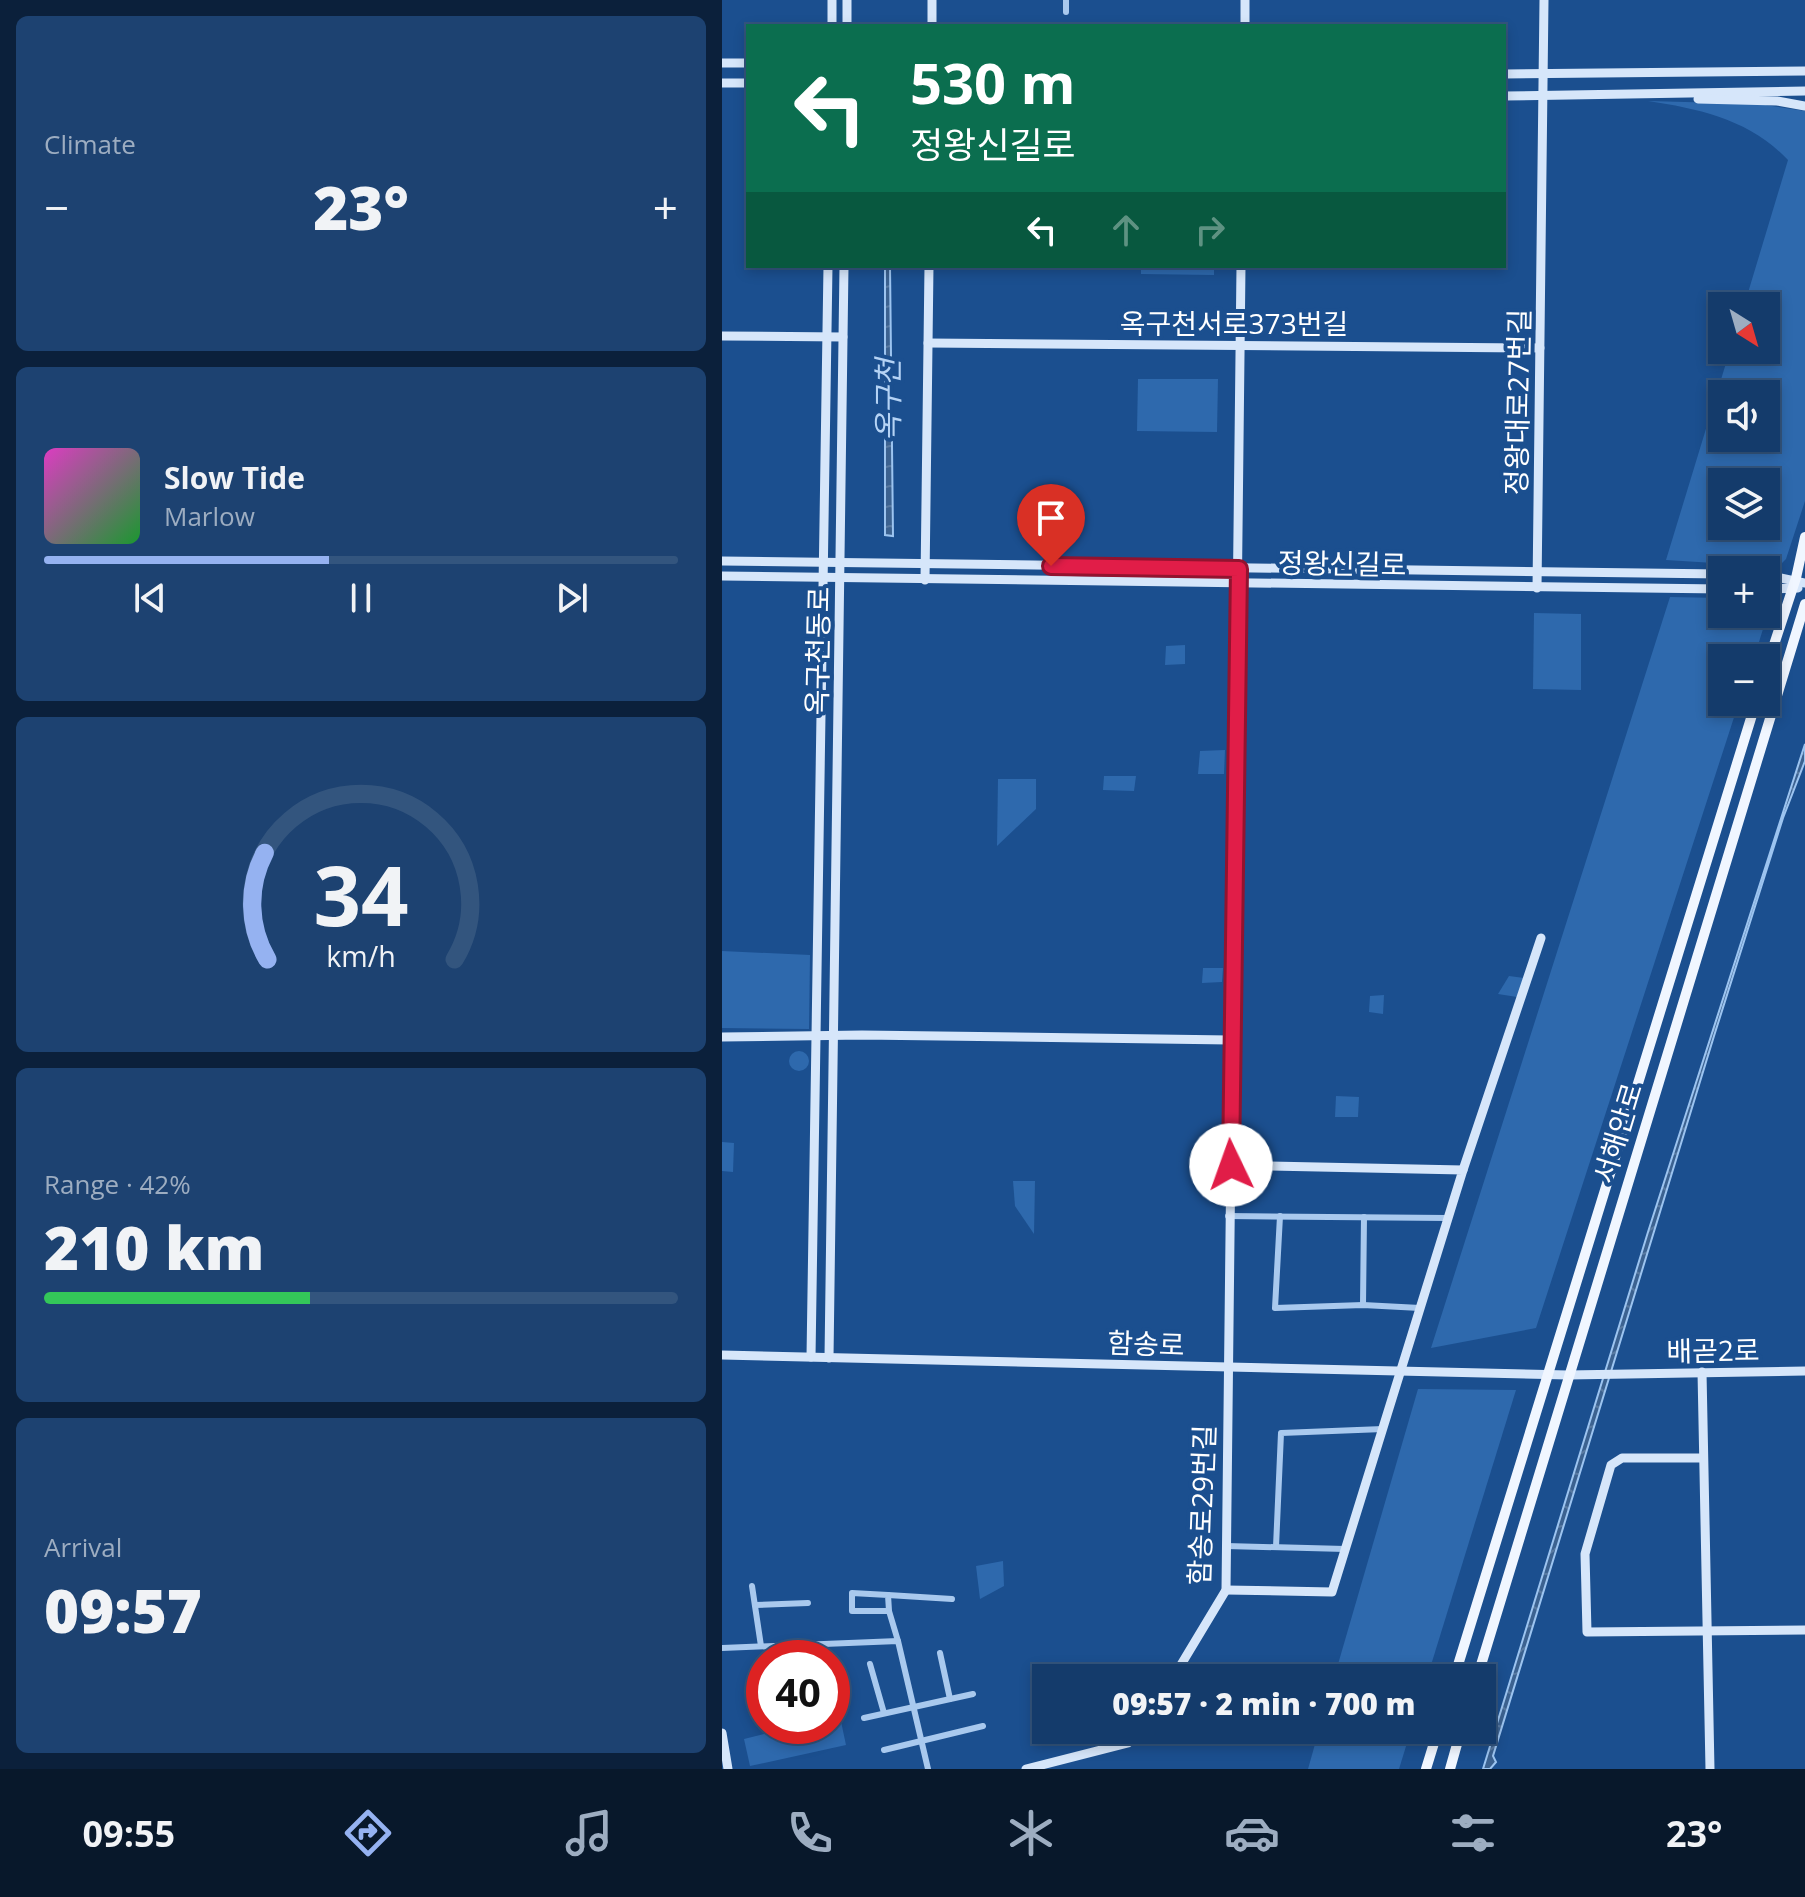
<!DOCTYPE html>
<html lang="en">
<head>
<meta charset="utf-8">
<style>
	:root { --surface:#143b6b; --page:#1d4271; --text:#f1f3f6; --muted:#9dadc1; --line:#33557e; --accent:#95b2f1 }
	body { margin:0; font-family:"Open Sans","Noto Sans KR",sans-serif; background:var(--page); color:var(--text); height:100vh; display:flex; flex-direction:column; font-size:30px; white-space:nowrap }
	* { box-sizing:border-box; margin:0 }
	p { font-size:26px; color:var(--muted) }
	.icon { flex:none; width:44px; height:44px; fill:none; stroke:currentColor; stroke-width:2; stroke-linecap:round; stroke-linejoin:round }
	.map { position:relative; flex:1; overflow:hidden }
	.drawer { display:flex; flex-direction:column; gap:16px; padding:16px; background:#0b203b; width:722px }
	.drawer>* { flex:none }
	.banner { position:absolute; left:24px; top:24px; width:760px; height:244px; border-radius:0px; box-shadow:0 4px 12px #0003,0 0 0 2px var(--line); background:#0b6e4f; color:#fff; overflow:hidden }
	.needle { width:52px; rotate:143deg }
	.tools { position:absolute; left:986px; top:292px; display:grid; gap:16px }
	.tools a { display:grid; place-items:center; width:72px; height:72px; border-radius:0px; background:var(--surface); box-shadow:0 4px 12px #0003,0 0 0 2px var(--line); font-size:40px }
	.speed { position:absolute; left:24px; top:1640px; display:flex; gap:16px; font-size:40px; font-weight:700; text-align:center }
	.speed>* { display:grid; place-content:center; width:104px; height:104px; border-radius:50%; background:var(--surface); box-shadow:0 4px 12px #0003,0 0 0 2px var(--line); line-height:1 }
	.speed .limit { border:12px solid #d22; background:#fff; color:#111 }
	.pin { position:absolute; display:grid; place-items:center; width:68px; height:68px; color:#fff; margin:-82px -34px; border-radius:50% 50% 50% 0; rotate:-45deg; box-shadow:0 0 8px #0007 }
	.pin .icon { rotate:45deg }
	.me { position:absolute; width:88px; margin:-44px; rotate:357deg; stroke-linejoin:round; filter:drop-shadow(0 0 6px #0008) }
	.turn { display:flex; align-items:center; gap:28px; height:168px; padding:0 32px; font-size:36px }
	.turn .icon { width:104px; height:104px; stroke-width:2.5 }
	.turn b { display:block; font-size:56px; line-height:68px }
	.lanes { display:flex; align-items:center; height:76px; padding:0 32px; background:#0003; justify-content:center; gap:40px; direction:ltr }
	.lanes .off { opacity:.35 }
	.big { font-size:60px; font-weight:800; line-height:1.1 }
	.drawer .widget { flex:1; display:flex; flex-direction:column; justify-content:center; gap:12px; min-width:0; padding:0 28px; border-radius:12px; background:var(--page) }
	.drawer .dial { align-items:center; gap:0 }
	.dial svg { height:208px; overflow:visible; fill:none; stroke:var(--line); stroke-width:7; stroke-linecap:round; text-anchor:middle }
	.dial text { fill:var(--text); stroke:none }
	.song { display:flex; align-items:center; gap:24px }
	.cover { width:96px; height:96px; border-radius:12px; background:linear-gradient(135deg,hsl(310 70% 55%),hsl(130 70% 35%)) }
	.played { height:8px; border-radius:4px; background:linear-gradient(90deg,var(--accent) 45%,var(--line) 45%) }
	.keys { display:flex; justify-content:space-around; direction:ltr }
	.heat { display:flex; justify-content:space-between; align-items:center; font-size:44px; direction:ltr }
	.charge { height:12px; border-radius:6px; background:linear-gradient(90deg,#34c759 42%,var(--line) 0) }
	.trip { position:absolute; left:310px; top:1664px; width:464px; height:80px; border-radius:0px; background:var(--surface); box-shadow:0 4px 12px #0003,0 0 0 2px var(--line); font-weight:800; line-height:80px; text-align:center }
	.dock { display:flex; height:128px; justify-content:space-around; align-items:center; background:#08182b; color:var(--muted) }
	.dock .icon { width:56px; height:56px }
	.dock .selected { color:var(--accent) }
	.dock b { font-size:36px; color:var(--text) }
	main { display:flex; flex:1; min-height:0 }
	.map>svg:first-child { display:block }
	.green { fill:#2e69ad; fill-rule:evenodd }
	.water { fill:url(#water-waves); stroke:#9cc4f0; stroke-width:2 }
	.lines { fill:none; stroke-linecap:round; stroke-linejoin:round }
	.street { stroke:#a9c9ee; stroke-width:6 }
	.secondary { stroke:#d6e6fa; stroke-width:9 }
	.primary { stroke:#f0f6ff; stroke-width:10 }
	.route-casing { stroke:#92132f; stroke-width:20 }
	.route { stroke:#e11d48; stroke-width:14 }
	.labels { text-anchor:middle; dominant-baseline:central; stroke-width:8; stroke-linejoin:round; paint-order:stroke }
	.street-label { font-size:28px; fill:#fff; stroke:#1b4f8f }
	.water-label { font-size:30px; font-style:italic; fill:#b5d3f5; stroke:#1b4f8f }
</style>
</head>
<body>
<main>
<section class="drawer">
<div class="widget"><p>Climate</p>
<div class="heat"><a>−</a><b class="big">23°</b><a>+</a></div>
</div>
<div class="widget">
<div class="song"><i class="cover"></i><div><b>Slow Tide</b><p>Marlow</p></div></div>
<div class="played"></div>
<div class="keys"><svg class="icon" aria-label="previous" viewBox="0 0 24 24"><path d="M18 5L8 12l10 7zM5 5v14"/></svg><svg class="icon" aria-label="pause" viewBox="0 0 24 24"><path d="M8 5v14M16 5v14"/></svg><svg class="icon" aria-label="next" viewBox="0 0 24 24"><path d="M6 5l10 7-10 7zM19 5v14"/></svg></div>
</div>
<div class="widget dial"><svg viewBox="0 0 100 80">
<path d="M14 69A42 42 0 1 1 86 69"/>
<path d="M14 69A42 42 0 0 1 13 28" stroke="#95b2f1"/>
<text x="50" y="56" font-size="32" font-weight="700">34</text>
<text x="50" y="72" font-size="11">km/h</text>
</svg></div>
<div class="widget"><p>Range · 42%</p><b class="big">210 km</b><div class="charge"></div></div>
<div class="widget"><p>Arrival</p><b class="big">09:57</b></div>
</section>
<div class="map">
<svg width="1083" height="1769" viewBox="0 0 1083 1769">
	<defs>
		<pattern id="water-waves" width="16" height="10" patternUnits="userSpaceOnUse" patternTransform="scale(2)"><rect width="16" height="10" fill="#3c6290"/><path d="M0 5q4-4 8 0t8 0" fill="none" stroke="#597aa1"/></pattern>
	</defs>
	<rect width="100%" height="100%" fill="#1b4f8f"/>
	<!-- green -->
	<g class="green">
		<path d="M926,101l111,3 46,7v390l-19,58 -8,8 -112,-7 64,-210h36v-44h-22l44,-146c-38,-40 -87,-51 -140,-59zM1000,394h44v44h-44zM1000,482h44v44h-44z"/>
		<polygon points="419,266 492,266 492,275 419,274"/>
		<polygon points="416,379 496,379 495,432 415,431"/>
		<polygon points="948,597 1000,598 1000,614 1044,614 1044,599 1050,600 1032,658 1000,658 1000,702 1017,702 814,1328 709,1348"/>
		<polygon points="812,613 859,614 859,690 811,689"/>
		<polygon points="463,645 463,664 443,665 444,646"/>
		<polygon points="503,750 502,774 476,774 478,751"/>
		<polygon points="382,776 414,776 412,791 381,790"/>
		<polygon points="276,779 314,779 314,809 275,846"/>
		<polygon points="0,951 88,955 87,1029 0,1028"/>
		<polygon points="481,968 501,968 500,982 480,983"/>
		<polygon points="787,976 802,978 795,997 776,994"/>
		<polygon points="662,995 661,1014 647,1012 648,996"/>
		<circle cx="77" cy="1061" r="10"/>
		<polygon points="614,1096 637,1097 636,1117 613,1117"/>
		<polygon points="0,1142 12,1143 11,1172 0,1171"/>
		<polygon points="291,1181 313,1181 312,1234 293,1206"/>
		<polygon points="696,1389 794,1390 705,1678 612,1678"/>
		<polygon points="281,1561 282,1586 258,1599 254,1566"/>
		<polygon points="534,1664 545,1678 505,1678 507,1669"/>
		<polygon points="110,1679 124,1745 28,1766 22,1739 46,1733 45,1726 110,1726"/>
		<polygon points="597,1730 689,1730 677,1769 586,1769"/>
	</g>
	<!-- water -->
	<g class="water">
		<polygon points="163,266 168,266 171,536 163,535"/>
		<polygon points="1083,744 1083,761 1061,818 992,1036 771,1756 774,1762 768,1769 761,1769 926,1232"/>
	</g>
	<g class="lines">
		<!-- street -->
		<g class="street">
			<polyline points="344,12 344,0"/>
			<polyline points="506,1216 726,1218"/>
			<polyline points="558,1216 553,1308 641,1305 698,1308"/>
			<polyline points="641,1305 642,1217"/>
			<polyline points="504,1546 623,1549"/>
			<polyline points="554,1547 559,1433 661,1429"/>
			<polyline points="30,1586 39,1646"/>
			<polyline points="166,1595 230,1599"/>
			<polyline points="33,1605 86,1603"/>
			<polyline points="167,1611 166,1595 130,1593 130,1611 167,1611 176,1641"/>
			<polyline points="0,1648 176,1641 206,1769"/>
			<polyline points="218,1653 228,1699"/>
			<polyline points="148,1664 162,1713"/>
			<polyline points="142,1718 251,1694"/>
			<polyline points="162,1750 261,1726"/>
		</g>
		<!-- secondary -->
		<g class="secondary">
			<polyline points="110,26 110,0"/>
			<polyline points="125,26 125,0"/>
			<polyline points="210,26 210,0"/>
			<polyline points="523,26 523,0"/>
			<polyline points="0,63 26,63"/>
			<polyline points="782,74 1083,71"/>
			<polyline points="0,83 26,83"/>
			<polyline points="782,96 1083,91"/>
			<polyline points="976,99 1055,101 1083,106"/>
			<polyline points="0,336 121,337"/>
			<polyline points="206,343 818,348"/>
			<polyline points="0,561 1000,574"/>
			<polyline points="1044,575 1083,583"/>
			<polyline points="0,576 1000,589"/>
			<polyline points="203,580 207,266"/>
			<polyline points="815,588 822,0"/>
			<polyline points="1044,589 1076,588"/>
			<polyline points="0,1037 140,1035 508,1040"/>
			<polyline points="741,1170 819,938"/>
			<polyline points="0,1355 846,1375 1083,1371"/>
			<polyline points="89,1357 106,266"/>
			<polyline points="107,1358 122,266"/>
			<polyline points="980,1372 988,1769"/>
			<polyline points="981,1458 900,1458 889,1465 863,1554 865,1632 1083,1630"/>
			<polyline points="504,1590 610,1592 741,1170 506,1165"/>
			<polyline points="451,1678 504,1590 519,266"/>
			<polyline points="0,1733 6,1769"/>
			<polyline points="304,1769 406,1743 420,1730"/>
		</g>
		<!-- primary -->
		<g class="primary">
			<polyline points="1044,669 1074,578 1083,537"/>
			<polyline points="732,1678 1034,702"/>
			<polyline points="755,1678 1083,604"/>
			<polyline points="704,1769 716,1730"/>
			<polyline points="728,1769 739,1730"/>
		</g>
	</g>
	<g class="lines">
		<defs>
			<polyline id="route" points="329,566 517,569 509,1165"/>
		</defs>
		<!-- route casing -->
		<use href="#route" class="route-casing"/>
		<!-- route -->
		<use href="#route" class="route"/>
	</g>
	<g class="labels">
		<!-- street labels -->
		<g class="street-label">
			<text x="512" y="323">옥구천서로373번길</text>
			<text transform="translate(795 402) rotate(-89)">정왕대로27번길</text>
			<text transform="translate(620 563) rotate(1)">정왕신길로</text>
			<text transform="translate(95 651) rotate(-89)">옥구천동로</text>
			<text transform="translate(895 1133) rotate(-73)">서해안로</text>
			<text transform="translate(424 1343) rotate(2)">함송로</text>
			<text transform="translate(991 1350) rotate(-1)">배곧2로</text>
			<text transform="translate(479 1505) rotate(-88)">함송로29번길</text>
		</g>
		<!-- water labels -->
		<g class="water-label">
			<text transform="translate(165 400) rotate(-90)">옥구천</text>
		</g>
	</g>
</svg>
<div class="tools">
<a><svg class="needle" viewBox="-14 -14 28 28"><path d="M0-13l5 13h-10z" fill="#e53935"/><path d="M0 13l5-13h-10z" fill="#9dadc1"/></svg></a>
<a><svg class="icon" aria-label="sound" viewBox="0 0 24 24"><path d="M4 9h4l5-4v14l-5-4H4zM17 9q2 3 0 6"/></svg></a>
<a><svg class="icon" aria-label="layers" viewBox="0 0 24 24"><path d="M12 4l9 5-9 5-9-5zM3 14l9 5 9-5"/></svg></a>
<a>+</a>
<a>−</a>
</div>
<div class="speed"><div class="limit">40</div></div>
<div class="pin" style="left:329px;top:566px;background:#d93025"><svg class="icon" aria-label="arrive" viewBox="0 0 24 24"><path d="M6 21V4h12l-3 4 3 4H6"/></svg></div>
<svg class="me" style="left:509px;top:1165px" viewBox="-20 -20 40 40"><circle r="19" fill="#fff"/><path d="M0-13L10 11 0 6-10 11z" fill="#e11d48"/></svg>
<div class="trip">09:57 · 2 min · 700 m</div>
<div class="banner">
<div class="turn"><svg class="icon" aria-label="left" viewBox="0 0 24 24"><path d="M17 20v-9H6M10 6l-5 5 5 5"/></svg><div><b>530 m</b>정왕신길로</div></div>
<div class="lanes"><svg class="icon" aria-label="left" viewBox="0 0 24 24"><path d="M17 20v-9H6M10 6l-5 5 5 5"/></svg><svg class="icon off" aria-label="ahead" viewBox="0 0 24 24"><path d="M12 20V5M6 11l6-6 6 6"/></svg><svg class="icon off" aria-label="right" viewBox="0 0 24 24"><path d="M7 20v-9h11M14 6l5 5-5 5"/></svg></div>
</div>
</div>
</main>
<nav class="dock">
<b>09:55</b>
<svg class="icon selected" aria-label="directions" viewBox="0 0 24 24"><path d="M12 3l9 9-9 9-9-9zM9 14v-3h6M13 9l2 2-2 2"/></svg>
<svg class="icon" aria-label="music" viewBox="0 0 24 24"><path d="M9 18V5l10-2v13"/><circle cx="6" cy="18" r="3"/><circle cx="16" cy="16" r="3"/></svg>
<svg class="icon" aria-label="phone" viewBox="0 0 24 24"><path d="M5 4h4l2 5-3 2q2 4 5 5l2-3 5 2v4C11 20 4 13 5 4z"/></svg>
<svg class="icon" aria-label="climate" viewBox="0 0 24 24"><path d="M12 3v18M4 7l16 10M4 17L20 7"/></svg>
<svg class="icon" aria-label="car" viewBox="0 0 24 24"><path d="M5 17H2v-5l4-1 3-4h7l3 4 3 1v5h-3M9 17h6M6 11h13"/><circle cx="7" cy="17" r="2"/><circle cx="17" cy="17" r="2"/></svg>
<svg class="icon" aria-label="filters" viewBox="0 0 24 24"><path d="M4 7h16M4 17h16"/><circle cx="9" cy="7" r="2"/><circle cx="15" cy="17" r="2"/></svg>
<b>23°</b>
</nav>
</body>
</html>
